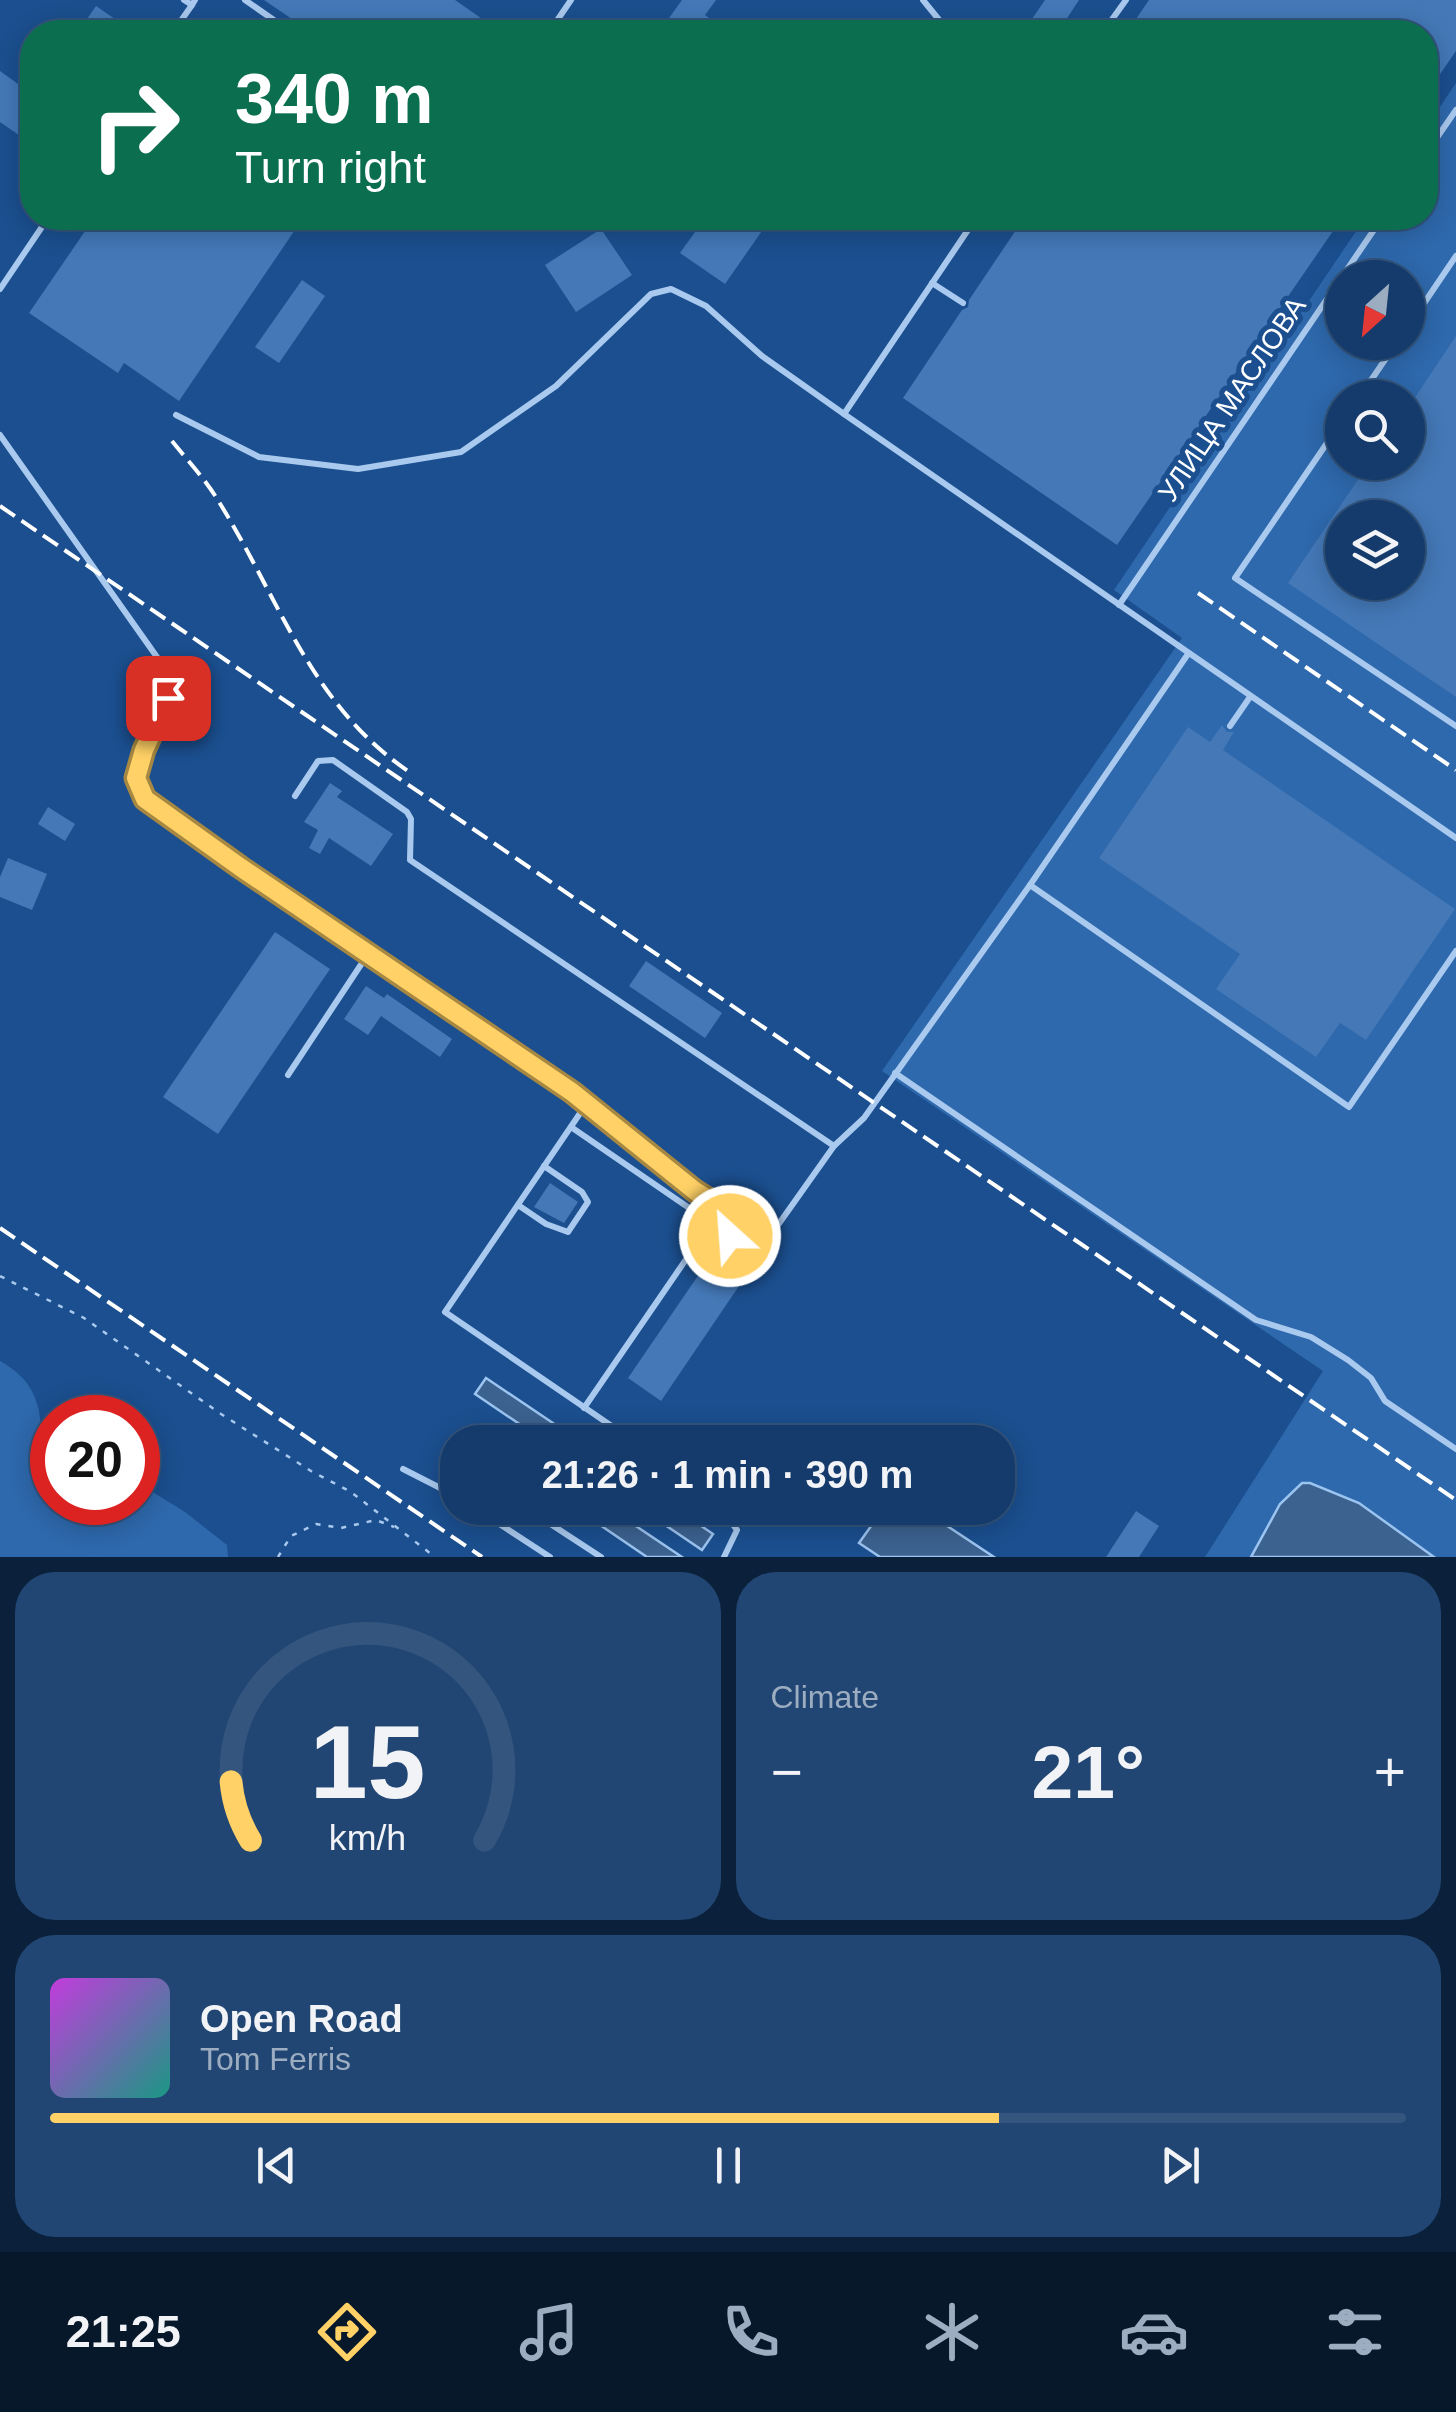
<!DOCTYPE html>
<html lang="en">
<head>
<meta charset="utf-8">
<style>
	:root { --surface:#143b6b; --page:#214673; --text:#f1f3f6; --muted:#9dadc1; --line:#33557e; --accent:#ffd166 }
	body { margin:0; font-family:Helvetica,sans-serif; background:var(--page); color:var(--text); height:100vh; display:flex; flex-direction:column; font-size:38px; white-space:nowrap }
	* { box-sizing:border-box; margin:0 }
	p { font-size:32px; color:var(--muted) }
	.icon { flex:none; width:55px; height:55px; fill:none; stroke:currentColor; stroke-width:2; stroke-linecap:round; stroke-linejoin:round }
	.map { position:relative; height:1557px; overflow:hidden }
	.sheet { display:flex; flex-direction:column; gap:15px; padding:15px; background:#0b203b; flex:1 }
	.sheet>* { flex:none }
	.hud { position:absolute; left:20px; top:20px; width:1418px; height:210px; border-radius:40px; box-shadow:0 5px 25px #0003,0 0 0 2px var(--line); background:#0b6e4f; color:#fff; overflow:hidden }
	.needle { width:65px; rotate:207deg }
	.controls { position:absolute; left:1325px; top:260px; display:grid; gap:20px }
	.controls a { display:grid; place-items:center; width:100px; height:100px; border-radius:50%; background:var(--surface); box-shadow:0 5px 25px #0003,0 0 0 2px var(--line); font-size:50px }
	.speed { position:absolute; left:30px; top:1395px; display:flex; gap:20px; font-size:50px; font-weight:700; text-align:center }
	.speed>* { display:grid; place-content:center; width:130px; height:130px; border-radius:50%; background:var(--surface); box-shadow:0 5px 25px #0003,0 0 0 2px var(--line); line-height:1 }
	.speed .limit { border:15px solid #d22; background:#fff; color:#111 }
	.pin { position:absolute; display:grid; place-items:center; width:85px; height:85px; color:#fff; margin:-42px; border-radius:20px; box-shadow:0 5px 15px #0006 }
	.me { position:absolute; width:110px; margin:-55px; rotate:334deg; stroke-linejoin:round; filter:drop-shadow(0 0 8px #0008) }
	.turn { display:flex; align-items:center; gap:35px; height:210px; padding:0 50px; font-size:45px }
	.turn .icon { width:130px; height:130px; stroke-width:2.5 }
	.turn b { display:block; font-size:70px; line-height:85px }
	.big { font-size:75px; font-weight:700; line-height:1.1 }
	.sheet .card { flex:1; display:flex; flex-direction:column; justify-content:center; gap:15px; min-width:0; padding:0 35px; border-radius:40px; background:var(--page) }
	.sheet .dial { align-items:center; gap:0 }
	.dial svg { height:260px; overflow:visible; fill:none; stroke:var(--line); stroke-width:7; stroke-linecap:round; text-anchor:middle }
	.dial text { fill:var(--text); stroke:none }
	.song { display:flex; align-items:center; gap:30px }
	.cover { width:120px; height:120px; border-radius:15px; background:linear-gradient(135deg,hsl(290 70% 55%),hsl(170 70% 35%)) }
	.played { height:10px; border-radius:5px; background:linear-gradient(90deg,var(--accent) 70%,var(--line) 70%) }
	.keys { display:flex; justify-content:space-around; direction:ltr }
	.heat { display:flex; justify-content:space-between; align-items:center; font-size:55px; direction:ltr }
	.sheet .tiles { flex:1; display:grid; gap:15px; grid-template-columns:1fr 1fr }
	.card:last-child { grid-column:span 2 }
	.trip { position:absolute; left:440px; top:1425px; width:575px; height:100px; border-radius:40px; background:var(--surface); box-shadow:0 5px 25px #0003,0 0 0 2px var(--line); font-weight:700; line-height:100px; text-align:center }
	.tabs { display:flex; height:160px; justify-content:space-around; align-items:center; background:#08182b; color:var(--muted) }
	.tabs .icon { width:70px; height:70px }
	.tabs .selected { color:var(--accent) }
	.tabs b { font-size:45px; color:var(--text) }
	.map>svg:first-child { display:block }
	.green { fill:#2e69ad; fill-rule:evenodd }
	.water { fill:#3c6290; stroke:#9cc4f0; stroke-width:2.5 }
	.building { fill:#4478b7; fill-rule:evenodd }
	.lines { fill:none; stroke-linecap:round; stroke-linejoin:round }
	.path { stroke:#a9c9ee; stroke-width:2.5; stroke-dasharray:5 8; stroke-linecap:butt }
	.lane { stroke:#a9c9ee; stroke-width:6 }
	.rail { stroke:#fff; stroke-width:4; stroke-dasharray:18 8; stroke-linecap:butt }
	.route-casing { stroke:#a68842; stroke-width:25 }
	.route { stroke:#ffd166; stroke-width:18 }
	.labels { text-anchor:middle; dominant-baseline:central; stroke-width:10; stroke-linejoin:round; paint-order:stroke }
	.street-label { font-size:28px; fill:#fff; stroke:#1b4f8f }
</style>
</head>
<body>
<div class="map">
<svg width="1456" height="1557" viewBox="0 0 1456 1557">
	<rect width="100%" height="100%" fill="#1b4f8f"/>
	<!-- green -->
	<g class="green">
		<path d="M1456,83v1474h-251l118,-186 -441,-300 300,-433 -68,-48 251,-372h60v-89zM1342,278h66v64h-66zM1342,398h66v64h-66zM1342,518h66v64h-66z"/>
		<path d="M0,1361c31,17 41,40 41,73l11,6v62h86v-19l47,29 42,33 1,12h-228z"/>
	</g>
	<!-- water -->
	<g class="water">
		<polygon points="486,1378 581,1442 546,1442 475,1394"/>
		<polygon points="1302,1483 1310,1483 1359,1503 1434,1557 1251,1557 1280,1504"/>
		<polygon points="575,1508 609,1508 682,1557 647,1557"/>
		<polygon points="640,1508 675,1508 713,1534 702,1550"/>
		<polygon points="884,1508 920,1508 994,1557 880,1557 859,1543"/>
	</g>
	<!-- building -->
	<g class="building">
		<polygon points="264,0 455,0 501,32 311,32"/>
		<polygon points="682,0 716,0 705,15 729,32 659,32"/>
		<polygon points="1045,0 1079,0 1058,32 1023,32"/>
		<polygon points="1149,0 1456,0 1456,51 1425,96 1425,32 1127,32"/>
		<polygon points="96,6 134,32 78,32"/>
		<polygon points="0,71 32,94 32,144 0,122"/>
		<polygon points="94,218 303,218 179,401 124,363 118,373 29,313"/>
		<polygon points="705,218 771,218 725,284 680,253"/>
		<polygon points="1024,218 1342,218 1117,545 903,398 962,310 968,307 969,300"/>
		<polygon points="601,229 632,275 576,312 545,265"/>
		<polygon points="302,280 325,296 279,363 255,347"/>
		<path d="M1456,336v361l-168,-114 82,-121h38v-54zM1342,518h66v64h-66z"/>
		<polygon points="1222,725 1227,732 1234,732 1223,750 1455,909 1366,1040 1340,1023 1316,1057 1216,989 1240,954 1099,858 1188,727 1210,742"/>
		<polygon points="330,783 342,791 337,797 393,834 371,866 329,838 320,854 309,848 318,830 304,822"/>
		<polygon points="48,807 75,824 65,841 38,824"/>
		<polygon points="8,858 47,874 32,910 0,897 0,877"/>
		<polygon points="275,932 330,969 218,1134 163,1097"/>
		<polygon points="646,961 722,1013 705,1038 629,986"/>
		<polygon points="366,986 384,998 387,994 452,1039 440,1057 381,1016 368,1035 344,1019"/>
		<polygon points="550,1183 578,1202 564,1223 534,1207"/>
		<polygon points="706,1264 739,1286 661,1401 628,1378"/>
		<polygon points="1136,1511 1159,1526 1139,1557 1106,1557"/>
	</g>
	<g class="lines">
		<!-- path -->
		<g class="path">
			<polyline points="0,1276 84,1318 221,1414 311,1471 351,1492 435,1557"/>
			<polyline points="278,1557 291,1536 316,1524 341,1528 376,1520 394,1527"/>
		</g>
		<!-- lane -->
		<g class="lane">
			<polyline points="184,0 192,5 195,0"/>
			<polyline points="245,0 291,32"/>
			<polyline points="923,0 949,32"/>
			<polyline points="556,22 571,0"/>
			<polyline points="173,32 192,5"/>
			<polyline points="1103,32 1126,0"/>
			<polyline points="1425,155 1456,110"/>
			<polyline points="976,218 844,414 1456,838"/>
			<polyline points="932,283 963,303"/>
			<polyline points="0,289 48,218"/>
			<polyline points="1408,327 1456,256"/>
			<polyline points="1359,398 1397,342"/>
			<polyline points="176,415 259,457 358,469 461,452 556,386 651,294 671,289 706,306 762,356 844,414"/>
			<polyline points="1342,421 1235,578 1456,726"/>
			<path d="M0,435l164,232c1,9 5,23 3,32 -7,40 -42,52 -22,100 165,118 341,223 498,350 34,28 90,84 135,76l56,-79 30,-28 166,-233 158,-231"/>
			<polyline points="1119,605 1382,218"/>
			<polyline points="1230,726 1250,697"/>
			<polyline points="295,796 318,761 333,760 407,812 411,819 410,860 834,1146"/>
			<polyline points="1030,885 1349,1107 1456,951"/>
			<polyline points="895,1073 1256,1320 1311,1337 1348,1360 1371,1378 1385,1401 1456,1449"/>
			<polyline points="288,1075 368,954"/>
			<polyline points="587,1103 445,1312 635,1442"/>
			<polyline points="571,1127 711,1223 584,1408"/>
			<polyline points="518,1205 546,1224 568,1232 588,1202 582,1192 544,1166"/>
			<polyline points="711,1223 731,1236 741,1220"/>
			<polyline points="403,1469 458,1497"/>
			<polyline points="475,1508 550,1557"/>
			<polyline points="526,1508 601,1557"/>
			<polyline points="721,1508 737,1530 724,1557"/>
		</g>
		<!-- rail -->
		<g class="rail">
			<path d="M172,441c16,20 34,39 47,61 60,96 91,202 189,269"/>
			<polyline points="0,506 1456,1500"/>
			<polyline points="1198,593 1456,770"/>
			<polyline points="0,1228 482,1557"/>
		</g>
	</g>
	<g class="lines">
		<defs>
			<polyline id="route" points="168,698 144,750 136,778 145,799 240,867 572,1092 695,1191 742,1220 730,1236"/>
		</defs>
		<!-- route casing -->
		<use href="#route" class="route-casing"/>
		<!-- route -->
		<use href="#route" class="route"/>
	</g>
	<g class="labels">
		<!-- street labels -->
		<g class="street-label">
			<text transform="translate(1232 399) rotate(-56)">УЛИЦА МАСЛОВА</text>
		</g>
	</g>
</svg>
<div class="controls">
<a><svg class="needle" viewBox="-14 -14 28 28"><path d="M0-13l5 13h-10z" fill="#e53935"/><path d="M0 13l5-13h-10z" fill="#9dadc1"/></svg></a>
<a><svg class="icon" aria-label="search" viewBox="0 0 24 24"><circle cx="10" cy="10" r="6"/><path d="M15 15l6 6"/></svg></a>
<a><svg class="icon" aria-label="layers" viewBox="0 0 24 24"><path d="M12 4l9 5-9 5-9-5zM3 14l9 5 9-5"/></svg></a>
</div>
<div class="speed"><div class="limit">20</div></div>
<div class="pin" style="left:168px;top:698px;background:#d93025"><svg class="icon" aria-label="arrive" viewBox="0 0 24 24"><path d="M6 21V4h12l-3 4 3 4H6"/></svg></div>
<svg class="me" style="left:730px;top:1236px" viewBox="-20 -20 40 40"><circle r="17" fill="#ffd166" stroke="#fff" stroke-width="3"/><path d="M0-11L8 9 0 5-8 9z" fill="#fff"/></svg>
<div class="trip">21:26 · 1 min · 390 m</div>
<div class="hud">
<div class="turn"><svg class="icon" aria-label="right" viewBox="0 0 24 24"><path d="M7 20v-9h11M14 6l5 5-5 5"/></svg><div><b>340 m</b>Turn right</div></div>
</div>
</div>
<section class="sheet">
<div class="tiles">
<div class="card dial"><svg viewBox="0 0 100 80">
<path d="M14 69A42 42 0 1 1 86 69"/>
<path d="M14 69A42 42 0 0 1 8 51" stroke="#ffd166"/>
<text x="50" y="56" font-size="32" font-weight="700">15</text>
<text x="50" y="72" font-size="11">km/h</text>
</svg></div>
<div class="card"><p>Climate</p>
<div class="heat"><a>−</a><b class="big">21°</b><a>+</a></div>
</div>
<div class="card">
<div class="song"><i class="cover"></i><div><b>Open Road</b><p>Tom Ferris</p></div></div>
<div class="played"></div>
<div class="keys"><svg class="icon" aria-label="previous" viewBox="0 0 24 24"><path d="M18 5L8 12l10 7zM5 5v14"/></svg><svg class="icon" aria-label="pause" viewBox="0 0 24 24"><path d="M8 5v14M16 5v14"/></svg><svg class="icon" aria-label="next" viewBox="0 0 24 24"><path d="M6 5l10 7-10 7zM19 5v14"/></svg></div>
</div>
</div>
</section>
<nav class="tabs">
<b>21:25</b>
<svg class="icon selected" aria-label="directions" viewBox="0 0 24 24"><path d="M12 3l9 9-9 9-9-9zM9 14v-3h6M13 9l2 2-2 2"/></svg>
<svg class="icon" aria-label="music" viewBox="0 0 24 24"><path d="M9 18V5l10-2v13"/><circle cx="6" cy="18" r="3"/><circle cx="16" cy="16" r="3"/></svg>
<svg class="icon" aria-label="phone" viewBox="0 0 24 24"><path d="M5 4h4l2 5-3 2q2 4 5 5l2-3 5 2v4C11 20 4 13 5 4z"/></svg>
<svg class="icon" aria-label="climate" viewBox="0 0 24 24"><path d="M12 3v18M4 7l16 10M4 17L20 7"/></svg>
<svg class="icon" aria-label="car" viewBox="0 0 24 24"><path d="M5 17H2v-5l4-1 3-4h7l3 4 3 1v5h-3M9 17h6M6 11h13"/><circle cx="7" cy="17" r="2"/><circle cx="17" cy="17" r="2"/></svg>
<svg class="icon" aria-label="filters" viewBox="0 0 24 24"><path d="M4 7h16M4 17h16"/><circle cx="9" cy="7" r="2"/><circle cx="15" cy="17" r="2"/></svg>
</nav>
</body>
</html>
